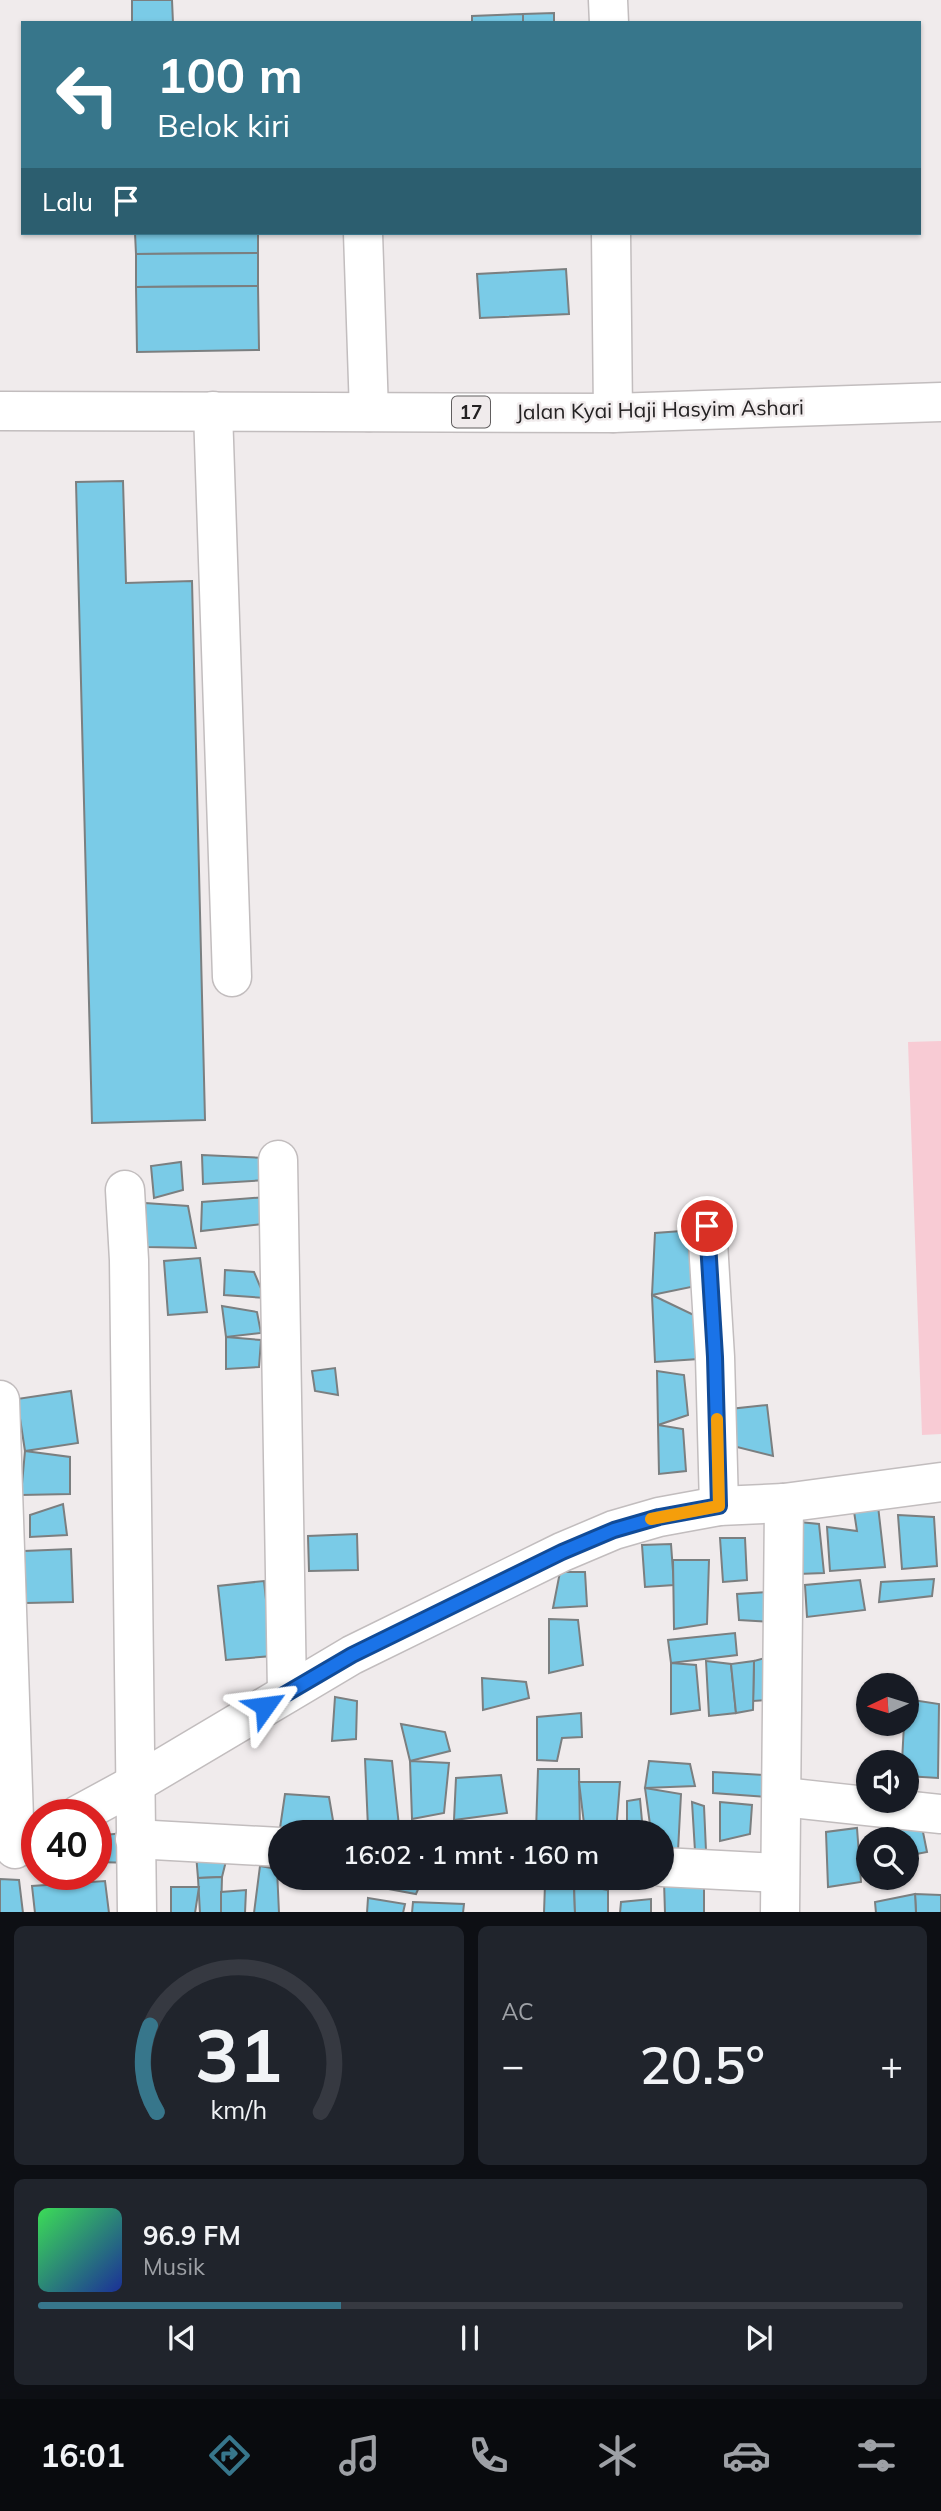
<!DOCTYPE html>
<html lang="id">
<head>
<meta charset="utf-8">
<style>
	:root { --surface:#171b24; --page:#20242c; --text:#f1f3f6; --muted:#9ea1a6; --line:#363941; --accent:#37768b }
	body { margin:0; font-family:Mulish,sans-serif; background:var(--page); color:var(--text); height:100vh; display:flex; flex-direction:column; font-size:26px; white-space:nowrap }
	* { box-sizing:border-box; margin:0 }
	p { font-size:23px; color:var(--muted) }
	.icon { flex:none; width:38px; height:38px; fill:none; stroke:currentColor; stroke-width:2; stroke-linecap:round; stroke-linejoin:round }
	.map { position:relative; height:1912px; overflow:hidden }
	.side { display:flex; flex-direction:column; gap:14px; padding:14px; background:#0d0f14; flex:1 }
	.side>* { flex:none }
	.guide { position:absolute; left:21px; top:21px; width:900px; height:214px; border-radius:0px; box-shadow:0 2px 5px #0004; background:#37768b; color:#fff; overflow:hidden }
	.needle { width:46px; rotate:266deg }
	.tools { position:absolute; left:856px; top:1673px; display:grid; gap:14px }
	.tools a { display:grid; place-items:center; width:63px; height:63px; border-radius:50%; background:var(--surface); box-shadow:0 2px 5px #0004; font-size:35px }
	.speed { position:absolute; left:21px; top:1799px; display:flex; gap:14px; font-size:35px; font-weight:700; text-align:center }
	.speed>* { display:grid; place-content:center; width:91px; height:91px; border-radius:50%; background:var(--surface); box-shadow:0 2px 5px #0004; line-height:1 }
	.speed .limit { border:10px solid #d22; background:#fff; color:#111 }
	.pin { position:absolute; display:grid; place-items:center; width:60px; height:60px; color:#fff; margin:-30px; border:4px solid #fff; border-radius:50%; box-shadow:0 2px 7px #0007 }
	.me { position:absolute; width:77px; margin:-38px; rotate:59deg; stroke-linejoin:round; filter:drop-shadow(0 0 5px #0008) }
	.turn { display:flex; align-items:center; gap:24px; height:147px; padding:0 21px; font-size:32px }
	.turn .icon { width:91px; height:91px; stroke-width:2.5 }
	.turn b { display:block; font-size:49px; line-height:60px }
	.then { display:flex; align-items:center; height:66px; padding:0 21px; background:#0003; gap:14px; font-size:26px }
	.big { font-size:52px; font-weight:600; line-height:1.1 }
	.side .card { flex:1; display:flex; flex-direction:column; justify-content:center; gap:10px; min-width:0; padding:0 24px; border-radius:10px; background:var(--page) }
	.side .dial { align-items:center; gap:0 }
	.dial svg { height:182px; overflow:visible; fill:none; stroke:var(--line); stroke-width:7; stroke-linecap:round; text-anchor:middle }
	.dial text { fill:var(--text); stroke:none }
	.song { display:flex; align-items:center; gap:21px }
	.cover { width:84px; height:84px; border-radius:10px; background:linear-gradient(135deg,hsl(130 70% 55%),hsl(230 70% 35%)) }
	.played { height:7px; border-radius:4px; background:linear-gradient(90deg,var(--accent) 35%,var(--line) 35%) }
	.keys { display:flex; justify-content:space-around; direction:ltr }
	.heat { display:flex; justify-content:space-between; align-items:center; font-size:38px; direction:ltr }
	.side .tiles { flex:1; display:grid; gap:14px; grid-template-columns:1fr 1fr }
	.card:last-child { grid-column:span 2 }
	.trip { position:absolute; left:268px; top:1820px; width:406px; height:70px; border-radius:35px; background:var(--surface); box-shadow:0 2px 5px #0004; font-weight:600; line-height:70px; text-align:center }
	.tab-bar { display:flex; height:112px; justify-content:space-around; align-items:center; background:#090b0e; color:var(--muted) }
	.tab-bar .icon { width:49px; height:49px }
	.tab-bar .active { color:var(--accent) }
	.tab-bar b { font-size:32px; color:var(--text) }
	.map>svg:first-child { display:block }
	.green { fill:#f8cbd4 }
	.building { fill:#7acbe7; stroke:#7b7f80; stroke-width:2 }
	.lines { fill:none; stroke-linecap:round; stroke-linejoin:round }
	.minor-casing { stroke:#c2bdbe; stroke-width:41 }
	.highway-casing { stroke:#c2bdbe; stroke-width:41 }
	.minor { stroke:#fff; stroke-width:38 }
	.highway { stroke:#fff; stroke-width:38 }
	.route-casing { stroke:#114b97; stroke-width:18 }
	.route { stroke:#1a73e8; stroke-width:12 }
	.slow { stroke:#f59e0b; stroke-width:12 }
	.labels { text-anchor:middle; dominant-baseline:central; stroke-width:5; stroke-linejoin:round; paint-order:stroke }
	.shield { fill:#f0ebec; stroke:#615e5f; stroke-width:2 }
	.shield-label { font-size:19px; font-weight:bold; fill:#242223 }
	.street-label { font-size:21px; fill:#242223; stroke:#f0ebec }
</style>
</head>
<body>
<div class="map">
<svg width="941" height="1913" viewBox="0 0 941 1913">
	<rect width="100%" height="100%" fill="#f0ebec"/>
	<!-- green -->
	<polygon class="green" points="941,1041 941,1434 922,1435 908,1042"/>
	<!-- building -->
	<g class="building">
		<polygon points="132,0 172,0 173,23 132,23"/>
		<polygon points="554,13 554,23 523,23 523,14"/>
		<polygon points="523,14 523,23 472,23 472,16"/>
		<polygon points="135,233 258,233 258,253 136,254"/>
		<polygon points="258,253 258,286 136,287 136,254"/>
		<polygon points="566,269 569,314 480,318 477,274"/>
		<polygon points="258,286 259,350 137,352 136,287"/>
		<polygon points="123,481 126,583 192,581 205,1120 92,1123 76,482"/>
		<polygon points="202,1155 264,1158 266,1180 203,1184"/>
		<polygon points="181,1162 183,1190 154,1198 151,1166"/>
		<polygon points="267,1197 271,1223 201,1231 202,1202"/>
		<polygon points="145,1203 188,1206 196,1248 147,1247"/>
		<polygon points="695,1230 696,1286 652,1295 655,1233"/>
		<polygon points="200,1258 207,1312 168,1315 164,1261"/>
		<polygon points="225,1270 254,1272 265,1298 224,1295"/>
		<polygon points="652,1295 698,1317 713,1358 655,1362"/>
		<polygon points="222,1306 257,1312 261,1333 226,1337"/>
		<polygon points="226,1337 261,1340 259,1367 226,1369"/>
		<polygon points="335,1368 338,1395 315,1391 312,1371"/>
		<polygon points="657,1371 684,1375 688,1415 658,1425"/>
		<polygon points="71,1391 78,1443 25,1451 17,1399"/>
		<polygon points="767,1405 773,1456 733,1446 730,1409"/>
		<polygon points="658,1425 683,1429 686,1471 659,1474"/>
		<polygon points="25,1451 70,1457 70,1494 21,1495"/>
		<polygon points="63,1504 67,1535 30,1537 30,1515"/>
		<polygon points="853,1505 878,1506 885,1567 830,1571 827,1527 857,1531"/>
		<polygon points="898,1515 934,1517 937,1566 902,1569"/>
		<polygon points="799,1522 819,1524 824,1573 798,1574"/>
		<polygon points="357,1534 358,1570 309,1571 308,1536"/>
		<polygon points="720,1538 745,1538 747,1580 723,1582"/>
		<polygon points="671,1544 674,1585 645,1587 642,1545"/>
		<polygon points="71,1549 73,1602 26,1603 24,1551"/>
		<polygon points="673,1560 709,1560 707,1624 674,1629"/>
		<polygon points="560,1572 585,1572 587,1606 553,1608"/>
		<polygon points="934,1579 932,1596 879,1602 881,1582"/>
		<polygon points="860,1580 865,1610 807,1617 805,1585"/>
		<polygon points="264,1581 272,1656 226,1660 218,1586"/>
		<polygon points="769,1592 770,1622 739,1620 737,1594"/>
		<polygon points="549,1619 578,1620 583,1665 549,1673"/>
		<polygon points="735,1633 737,1655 671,1663 668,1640"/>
		<polygon points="769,1657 770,1700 753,1701 754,1661"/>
		<polygon points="706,1661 731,1664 736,1713 709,1716"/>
		<polygon points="754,1661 753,1710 736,1713 731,1664"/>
		<polygon points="671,1663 696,1665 700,1710 671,1714"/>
		<polygon points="482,1678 526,1682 529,1698 483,1710"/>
		<polygon points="335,1697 357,1701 356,1739 332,1741"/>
		<polygon points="906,1699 939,1704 938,1778 906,1776 906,1762 902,1762 904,1724 906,1724"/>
		<polygon points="581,1713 582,1737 562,1738 557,1761 537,1760 537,1717"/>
		<polygon points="401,1724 445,1732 450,1751 410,1761"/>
		<polygon points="365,1759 392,1761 399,1826 368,1828"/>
		<polygon points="410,1761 449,1763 444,1813 412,1819"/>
		<polygon points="649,1761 690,1764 695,1786 645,1788"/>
		<polygon points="538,1769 579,1769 580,1832 536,1832"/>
		<polygon points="713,1772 766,1775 769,1797 713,1793"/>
		<polygon points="501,1775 507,1813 454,1820 456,1778"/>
		<polygon points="579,1782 620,1782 616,1832 585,1832"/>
		<polygon points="645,1788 681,1794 678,1851 662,1850 662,1832 651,1832"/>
		<polygon points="285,1794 329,1797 335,1832 280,1828"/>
		<polygon points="640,1799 643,1832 627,1832 627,1801"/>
		<polygon points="692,1802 704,1806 706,1851 695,1851"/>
		<polygon points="720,1802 752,1805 750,1834 720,1841"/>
		<polygon points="880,1827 922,1827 927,1852 906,1856 906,1839 880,1839"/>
		<polygon points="857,1828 861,1882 828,1887 826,1832"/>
		<polygon points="123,1833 136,1863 96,1862 96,1836"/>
		<polygon points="196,1854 227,1857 222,1877 198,1878"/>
		<polygon points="260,1866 277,1869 279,1913 254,1913"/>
		<polygon points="222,1877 221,1913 200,1913 198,1878"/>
		<polygon points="373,1878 423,1878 416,1894 372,1886"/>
		<polygon points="0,1879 19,1880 23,1913 0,1913"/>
		<polygon points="105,1881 109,1913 35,1913 32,1886"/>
		<polygon points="664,1881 704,1887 704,1913 665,1913"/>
		<polygon points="545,1884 574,1884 575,1913 544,1913"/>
		<polygon points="574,1884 608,1890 608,1913 575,1913"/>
		<polygon points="171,1887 199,1887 195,1913 171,1913"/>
		<polygon points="246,1890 245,1913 221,1913 221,1892"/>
		<polygon points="915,1894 941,1895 941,1913 916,1913"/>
		<polygon points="915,1894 916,1913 876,1913 875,1902"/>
		<polygon points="368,1898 405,1904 403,1913 367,1913"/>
		<polygon points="651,1899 651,1913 620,1913 621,1902"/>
		<polygon points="413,1902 464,1904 463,1913 412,1913"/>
	</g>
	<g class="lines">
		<defs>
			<g id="minor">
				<polyline points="608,0 609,23"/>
				<polyline points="363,233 369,412"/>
				<polyline points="611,233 613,413"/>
				<polyline points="213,411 232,977"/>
				<polyline points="278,1160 287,1693"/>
				<polyline points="125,1190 129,1260 137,1913"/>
				<polyline points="707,1226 715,1357 719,1506"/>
				<polyline points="0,1400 15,1849"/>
				<polyline points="783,1797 941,1814"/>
				<polyline points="78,1815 135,1784 352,1655 562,1552 614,1530 659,1517 719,1506 784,1503 941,1482"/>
				<polyline points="135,1839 280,1847"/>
				<polyline points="662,1867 780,1873"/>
				<polyline points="780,1913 784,1503"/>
			</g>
			<polyline id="highway" points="0,411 613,413 941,402"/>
		</defs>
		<!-- minor casing -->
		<use href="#minor" class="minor-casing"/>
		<!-- highway casing -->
		<use href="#highway" class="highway-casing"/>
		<!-- minor -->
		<use href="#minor" class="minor"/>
		<!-- highway -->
		<use href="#highway" class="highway"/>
	</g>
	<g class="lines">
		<defs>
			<polyline id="route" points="265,1706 352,1655 562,1552 614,1530 659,1517 719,1506 715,1357 707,1226"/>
		</defs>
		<!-- route casing -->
		<use href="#route" class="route-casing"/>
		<!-- route -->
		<use href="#route" class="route"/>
		<!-- slow -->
		<polyline class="slow" points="651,1519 719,1506 717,1419"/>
	</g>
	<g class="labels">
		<!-- shield labels -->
		<rect class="shield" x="452" y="396.5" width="38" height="31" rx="5"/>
		<g class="shield-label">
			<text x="471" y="412">17</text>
		</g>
		<!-- street labels -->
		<g class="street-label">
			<text transform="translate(660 409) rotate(-1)">Jalan Kyai Haji Hasyim Ashari</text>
		</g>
	</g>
</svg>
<div class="tools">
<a><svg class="needle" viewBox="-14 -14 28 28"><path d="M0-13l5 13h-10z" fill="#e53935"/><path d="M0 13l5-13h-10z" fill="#9ea1a6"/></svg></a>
<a><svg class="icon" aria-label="sound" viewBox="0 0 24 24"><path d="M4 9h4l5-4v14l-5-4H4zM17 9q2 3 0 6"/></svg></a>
<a><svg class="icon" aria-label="search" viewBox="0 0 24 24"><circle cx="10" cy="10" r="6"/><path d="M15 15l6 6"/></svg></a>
</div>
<div class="speed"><div class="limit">40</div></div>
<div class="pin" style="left:707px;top:1226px;background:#d93025"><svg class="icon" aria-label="arrive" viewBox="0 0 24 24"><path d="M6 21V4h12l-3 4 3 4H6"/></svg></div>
<svg class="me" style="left:265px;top:1706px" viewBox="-20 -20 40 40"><path d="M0-17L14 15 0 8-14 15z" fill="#1a73e8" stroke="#fff" stroke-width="4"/></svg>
<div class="trip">16:02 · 1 mnt · 160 m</div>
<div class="guide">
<div class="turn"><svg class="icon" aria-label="left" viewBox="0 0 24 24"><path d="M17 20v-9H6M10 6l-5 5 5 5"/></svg><div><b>100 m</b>Belok kiri</div></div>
<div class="then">Lalu<svg class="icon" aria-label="arrive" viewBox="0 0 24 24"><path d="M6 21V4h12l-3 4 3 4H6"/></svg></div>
</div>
</div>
<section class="side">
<div class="tiles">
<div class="card dial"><svg viewBox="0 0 100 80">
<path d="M14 69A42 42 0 1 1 86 69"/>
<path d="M14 69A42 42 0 0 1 11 31" stroke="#37768b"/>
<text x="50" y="56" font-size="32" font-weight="700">31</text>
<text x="50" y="72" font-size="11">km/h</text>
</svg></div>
<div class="card"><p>AC</p>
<div class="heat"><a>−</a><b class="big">20.5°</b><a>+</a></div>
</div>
<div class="card">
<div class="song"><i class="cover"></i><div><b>96.9 FM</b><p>Musik</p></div></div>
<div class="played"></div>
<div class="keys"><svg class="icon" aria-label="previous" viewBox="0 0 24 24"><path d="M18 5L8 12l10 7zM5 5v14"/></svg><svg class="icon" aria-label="pause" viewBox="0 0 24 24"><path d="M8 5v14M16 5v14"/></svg><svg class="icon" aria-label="next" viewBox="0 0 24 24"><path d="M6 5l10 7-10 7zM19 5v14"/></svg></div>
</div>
</div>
</section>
<nav class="tab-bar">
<b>16:01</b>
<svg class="icon active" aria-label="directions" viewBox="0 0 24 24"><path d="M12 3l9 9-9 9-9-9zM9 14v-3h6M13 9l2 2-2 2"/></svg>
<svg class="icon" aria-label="music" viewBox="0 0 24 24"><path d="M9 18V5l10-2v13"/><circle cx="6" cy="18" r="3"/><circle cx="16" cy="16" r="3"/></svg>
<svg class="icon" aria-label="phone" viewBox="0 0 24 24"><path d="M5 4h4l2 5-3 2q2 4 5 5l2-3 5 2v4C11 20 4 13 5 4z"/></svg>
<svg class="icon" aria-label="climate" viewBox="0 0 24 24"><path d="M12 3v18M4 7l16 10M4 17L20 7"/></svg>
<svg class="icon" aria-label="car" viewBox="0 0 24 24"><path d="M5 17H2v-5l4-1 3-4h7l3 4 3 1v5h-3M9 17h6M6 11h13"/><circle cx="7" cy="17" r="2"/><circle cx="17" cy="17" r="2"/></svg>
<svg class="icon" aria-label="filters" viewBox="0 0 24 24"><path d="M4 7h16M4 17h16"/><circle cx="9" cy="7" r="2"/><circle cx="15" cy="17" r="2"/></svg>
</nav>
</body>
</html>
